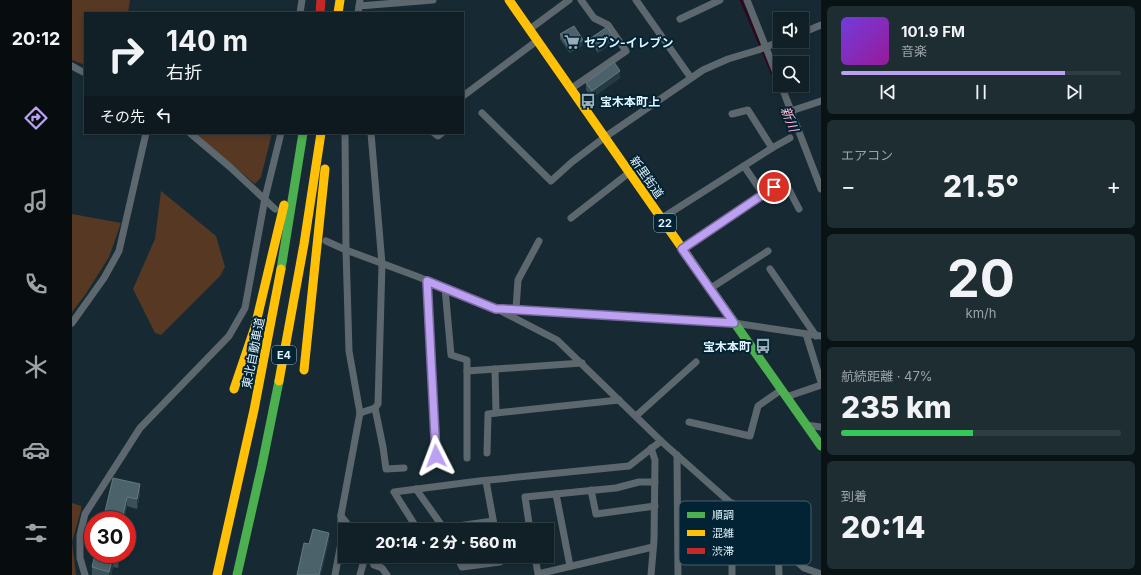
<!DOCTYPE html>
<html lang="ja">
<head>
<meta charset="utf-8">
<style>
	:root { --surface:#112026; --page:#1e2d32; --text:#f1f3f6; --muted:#9ca3a7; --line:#303e43; --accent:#bca0f2 }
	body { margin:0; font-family:Inter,"Noto Sans JP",sans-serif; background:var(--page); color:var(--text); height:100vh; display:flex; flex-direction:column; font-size:15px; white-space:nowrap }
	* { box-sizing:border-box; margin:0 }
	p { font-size:13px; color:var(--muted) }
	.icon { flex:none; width:22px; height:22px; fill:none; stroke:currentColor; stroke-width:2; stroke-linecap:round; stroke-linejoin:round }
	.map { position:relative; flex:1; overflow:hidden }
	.details { display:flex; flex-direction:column; gap:6px; padding:6px; background:#091215; width:320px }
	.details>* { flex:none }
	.guide { position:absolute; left:12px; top:12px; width:380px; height:122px; border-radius:0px; box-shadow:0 2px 6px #0003,0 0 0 1px var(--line); background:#112026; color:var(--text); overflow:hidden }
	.fabs { position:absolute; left:701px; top:12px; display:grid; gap:8px }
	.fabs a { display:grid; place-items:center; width:36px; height:36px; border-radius:0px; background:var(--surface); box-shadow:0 2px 6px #0003,0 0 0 1px var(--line); font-size:20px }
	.speed { position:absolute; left:12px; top:511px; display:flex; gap:8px; font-size:20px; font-weight:700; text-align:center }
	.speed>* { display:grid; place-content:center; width:52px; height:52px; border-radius:50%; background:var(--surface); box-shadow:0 2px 6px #0003,0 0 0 1px var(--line); line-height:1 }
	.speed .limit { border:6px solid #d22; background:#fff; color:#111 }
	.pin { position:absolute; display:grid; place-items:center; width:34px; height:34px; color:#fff; margin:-17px; border:2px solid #fff; border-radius:50%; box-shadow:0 1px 4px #0007 }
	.me { position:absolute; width:44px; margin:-22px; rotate:357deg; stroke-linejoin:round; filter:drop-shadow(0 0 3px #0008) }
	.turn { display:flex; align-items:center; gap:14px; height:84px; padding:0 16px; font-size:18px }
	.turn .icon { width:52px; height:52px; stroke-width:2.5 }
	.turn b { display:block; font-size:28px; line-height:34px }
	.then { display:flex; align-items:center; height:38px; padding:0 16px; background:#0003; gap:8px; font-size:15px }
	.big { font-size:30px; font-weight:800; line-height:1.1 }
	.details .widget { flex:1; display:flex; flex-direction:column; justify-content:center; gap:6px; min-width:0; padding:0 14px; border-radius:6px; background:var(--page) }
	.details .dial { align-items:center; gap:0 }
	.dial b { font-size:52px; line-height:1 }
	.song { display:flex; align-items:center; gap:12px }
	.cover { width:48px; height:48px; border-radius:6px; background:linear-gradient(135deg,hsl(260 70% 55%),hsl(300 70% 35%)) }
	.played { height:4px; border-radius:2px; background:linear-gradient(90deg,var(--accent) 80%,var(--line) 80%) }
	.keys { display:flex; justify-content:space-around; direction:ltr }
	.heat { display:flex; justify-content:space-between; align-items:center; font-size:22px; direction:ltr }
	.charge { height:6px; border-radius:3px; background:linear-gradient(90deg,#34c759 47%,var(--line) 0) }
	.trip { position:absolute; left:266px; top:523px; width:216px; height:40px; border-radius:0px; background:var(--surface); box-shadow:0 2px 6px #0003,0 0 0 1px var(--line); font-weight:800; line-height:40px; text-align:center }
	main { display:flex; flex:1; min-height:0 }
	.tabs { display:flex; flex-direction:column; width:72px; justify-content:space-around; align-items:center; background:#070d0f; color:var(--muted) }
	.tabs .icon { width:28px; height:28px }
	.tabs .current { color:var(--accent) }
	.tabs b { font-size:18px; color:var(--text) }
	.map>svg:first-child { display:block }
	.green { fill:#573923 }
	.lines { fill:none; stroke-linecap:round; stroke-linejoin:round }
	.stream { stroke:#32051d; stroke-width:2.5 }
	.street { stroke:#5d676e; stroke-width:7 }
	.fast { stroke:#4caf50; stroke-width:9 }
	.slow { stroke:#ffc107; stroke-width:9 }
	.jam { stroke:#c62828; stroke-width:9 }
	.wall { fill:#3b5058 }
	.shaded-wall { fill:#253a41 }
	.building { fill:#4c626a; stroke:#647881 }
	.route-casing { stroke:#7a689d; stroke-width:10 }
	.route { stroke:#bca0f2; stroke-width:7 }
	.labels { text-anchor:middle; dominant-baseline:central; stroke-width:4; stroke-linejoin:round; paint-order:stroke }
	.shield { fill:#022333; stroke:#9eb5c2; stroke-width:1 }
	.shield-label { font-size:11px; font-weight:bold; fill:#e1f3ff }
	.poi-label { font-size:12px; font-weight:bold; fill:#e1f3ff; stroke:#022333; text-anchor:start }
	.street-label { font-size:12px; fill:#e1f3ff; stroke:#022333 }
	.water-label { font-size:13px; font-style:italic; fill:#ffb4d0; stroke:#022333 }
	.key { fill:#022333; stroke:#456170; stroke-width:1 }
	.key-label { font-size:11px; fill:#e1f3ff }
</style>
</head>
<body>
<main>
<nav class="tabs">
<b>20:12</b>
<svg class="icon current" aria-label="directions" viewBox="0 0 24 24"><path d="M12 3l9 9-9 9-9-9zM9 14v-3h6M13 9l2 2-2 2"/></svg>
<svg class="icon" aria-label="music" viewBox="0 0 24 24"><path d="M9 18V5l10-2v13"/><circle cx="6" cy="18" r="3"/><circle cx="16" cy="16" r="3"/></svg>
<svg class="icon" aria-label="phone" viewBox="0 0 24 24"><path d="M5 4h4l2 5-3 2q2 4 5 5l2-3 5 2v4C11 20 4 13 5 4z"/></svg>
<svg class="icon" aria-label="climate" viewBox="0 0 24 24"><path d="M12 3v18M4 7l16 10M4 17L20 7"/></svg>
<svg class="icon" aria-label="car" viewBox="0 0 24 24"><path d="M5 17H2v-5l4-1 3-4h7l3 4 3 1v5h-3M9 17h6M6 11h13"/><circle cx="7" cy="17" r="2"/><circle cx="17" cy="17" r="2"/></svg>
<svg class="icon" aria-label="filters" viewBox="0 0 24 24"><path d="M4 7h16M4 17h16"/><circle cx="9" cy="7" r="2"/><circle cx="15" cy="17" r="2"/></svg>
</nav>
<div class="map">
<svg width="749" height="575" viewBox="0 0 749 575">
	<rect width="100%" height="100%" fill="#172a33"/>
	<!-- green -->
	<g class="green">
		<polygon points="0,0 58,0 56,13 13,13 13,65 0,60"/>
		<polygon points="123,133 200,133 189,177 183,184"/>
		<polygon points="89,191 144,236 153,267 148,276 89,335 83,333 61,289 83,239"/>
		<polygon points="0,214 49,223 37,257 13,295 0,312"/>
		<polygon points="0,503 9,506 9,510 0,542 4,575 0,575"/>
	</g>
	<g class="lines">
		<!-- stream -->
		<polyline class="stream" points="669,0 700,73"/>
		<!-- street -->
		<g class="street">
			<polyline points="564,0 619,78"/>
			<polyline points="675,0 708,83"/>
			<polyline points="287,6 361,0"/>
			<polyline points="228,13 230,0"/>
			<polyline points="286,13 288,0"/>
			<polyline points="608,19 648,0"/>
			<polyline points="458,29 497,0"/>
			<polyline points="730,33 749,25"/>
			<polyline points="0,66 13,73"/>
			<polyline points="709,85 749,189"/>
			<polyline points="500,88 554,51 536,25 522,18 509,0"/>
			<polyline points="391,96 466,40"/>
			<polyline points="719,111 749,101"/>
			<polyline points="410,113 479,181 500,162 533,137 631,70 656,59 686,50 709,41"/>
			<polyline points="118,133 158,167 203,209"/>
			<polyline points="362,133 366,136 370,133"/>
			<polyline points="700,148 718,138"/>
			<polyline points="691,194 712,180 727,209"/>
			<polyline points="499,218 558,172"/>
			<polyline points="590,218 700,148 676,110 660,114"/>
			<polyline points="254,241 274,250 344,276 425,309 485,340 589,441 732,568 749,574"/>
			<polyline points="610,249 691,194 672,166"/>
			<polyline points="698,269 744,336"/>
			<polyline points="355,281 364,456"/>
			<polyline points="373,288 379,355 395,360 395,458"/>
			<polyline points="639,288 696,251"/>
			<polyline points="425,309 431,309 662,323 749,336"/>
			<polyline points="444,309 446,280 467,241"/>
			<polyline points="0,323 32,278 47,251 74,133"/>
			<polyline points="734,334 749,382"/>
			<polyline points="423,369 424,413 547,400"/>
			<polyline points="395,371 510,363"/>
			<polyline points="714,397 749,385"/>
			<polyline points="303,408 311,447 314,469 332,468"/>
			<polyline points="288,413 303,408 306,404 310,264 299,133"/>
			<polyline points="564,416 624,362"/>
			<polyline points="617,422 678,436 686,406 709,390"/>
			<polyline points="734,425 749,427"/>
			<polyline points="415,453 416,414 424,413"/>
			<polyline points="605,455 606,575"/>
			<polyline points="414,481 423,530"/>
			<polyline points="344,489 373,530"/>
			<polyline points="519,490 524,514 583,506"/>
			<polyline points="484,494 498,566"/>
			<polyline points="269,516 280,530"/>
			<polyline points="372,528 421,521"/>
			<polyline points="346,530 322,492 407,481 557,466 589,441"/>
			<polyline points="458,530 453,497 544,488 567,482 583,482"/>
			<polyline points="706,544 707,575"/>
			<polyline points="298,556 302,565 310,568 315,575"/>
			<polyline points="385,556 390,567 428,562 427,556"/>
			<polyline points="463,556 466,574 581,547"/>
			<polyline points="13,575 8,558 8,535 13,514 68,428 157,336 173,308 193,198 209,133"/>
			<polyline points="263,575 269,543 269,515 288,413 277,351 274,250 273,133"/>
			<polyline points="288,575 291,564 294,556"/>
			<polyline points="579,575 582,540 583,460 579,448"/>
			<polyline points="660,575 660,503"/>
		</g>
		<!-- fast -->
		<g class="fast">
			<polyline points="617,258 749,446"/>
			<polyline points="209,269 231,133"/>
			<polyline points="165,575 190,465 207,381"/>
		</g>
		<!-- slow -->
		<g class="slow">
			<polyline points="437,0 617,258"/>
			<polyline points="266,13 268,0"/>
			<polyline points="232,370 253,169"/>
			<polyline points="207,381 232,244 249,133"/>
			<polyline points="162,389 183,327 212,205"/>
			<polyline points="145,575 182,410 209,269"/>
		</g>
		<!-- jam -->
		<polyline class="jam" points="248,13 249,0"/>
	</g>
	<!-- wall -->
	<g class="wall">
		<polygon points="488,34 511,45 498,53 488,39"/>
		<polygon points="519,38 541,42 526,53 519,43"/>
		<polygon points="548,78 520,98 514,90 514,83"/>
		<polygon points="41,478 68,493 65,509 55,506 52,520 31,520"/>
		<polygon points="23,554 49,554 46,568 41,567 39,575 20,575 20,567"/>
	</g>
	<!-- shaded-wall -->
	<g class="shaded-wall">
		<polygon points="541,37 541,42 526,53 526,48"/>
		<polygon points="511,40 511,45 498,53 498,49"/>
		<polygon points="548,71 548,78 520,98 520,91"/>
		<polygon points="68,484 68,493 65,509 65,499"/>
		<polygon points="55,497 55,506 52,520 50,520"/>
		<polygon points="257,533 257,542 249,575 247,575"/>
		<polygon points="47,554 49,554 46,568 46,559"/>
		<polygon points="41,557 41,567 39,575 37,575 37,572"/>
	</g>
	<!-- building -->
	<g class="building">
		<polygon points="502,26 511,40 498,49 488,34"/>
		<polygon points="535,27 541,37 526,48 519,38"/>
		<polygon points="542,62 548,71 520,91 514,83"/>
		<polygon points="41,478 68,484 65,499 55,497 50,520 31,520"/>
		<polygon points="241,529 257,533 247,575 225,575 232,543 237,544"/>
		<polygon points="23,554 47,554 46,559 41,557 37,572 20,567"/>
	</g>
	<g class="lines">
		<defs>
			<polyline id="route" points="364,456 355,281 424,309 431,309 662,323 610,249 702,187"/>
		</defs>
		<!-- route casing -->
		<use href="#route" class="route-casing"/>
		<!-- route -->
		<use href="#route" class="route"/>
	</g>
	<!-- icons -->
	<defs>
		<symbol id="supermarket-bare" viewBox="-9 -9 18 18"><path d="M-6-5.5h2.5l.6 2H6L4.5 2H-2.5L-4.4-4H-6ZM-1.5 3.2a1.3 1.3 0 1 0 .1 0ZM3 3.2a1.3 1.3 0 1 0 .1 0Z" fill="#9aadb8" stroke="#022333" stroke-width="2.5" paint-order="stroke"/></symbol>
		<symbol id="bus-bare" viewBox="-9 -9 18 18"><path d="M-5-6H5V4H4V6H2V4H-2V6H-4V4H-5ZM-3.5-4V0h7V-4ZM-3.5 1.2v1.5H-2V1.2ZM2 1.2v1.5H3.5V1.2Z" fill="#9aadb8" stroke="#022333" stroke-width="2.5" paint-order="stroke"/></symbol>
	</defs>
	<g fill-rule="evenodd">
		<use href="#supermarket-bare" x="489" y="31" width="22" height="22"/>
		<use href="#bus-bare" x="505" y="90" width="22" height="22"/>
		<use href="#bus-bare" x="680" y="335" width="22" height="22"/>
	</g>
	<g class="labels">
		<!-- shield labels -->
		<g class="shield">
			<rect x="582" y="214" width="22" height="18" rx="3"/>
			<rect x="200" y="346" width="24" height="18" rx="3"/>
		</g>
		<g class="shield-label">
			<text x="593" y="223">22</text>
			<text x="212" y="355">E4</text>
		</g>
		<!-- poi labels -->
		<g class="poi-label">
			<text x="512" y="42">セブン-イレブン</text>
			<text x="528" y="101">宝木本町上</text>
			<text x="679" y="346" text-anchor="end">宝木本町</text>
		</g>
		<!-- street labels -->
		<g class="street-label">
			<text transform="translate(575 177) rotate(55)">新里街道</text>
			<text transform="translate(181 353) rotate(-79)">東北自動車道</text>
		</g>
		<!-- water labels -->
		<g class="water-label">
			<text transform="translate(718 119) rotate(68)">新川</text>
		</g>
	</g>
	<!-- legend -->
	<rect x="607" y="501" width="132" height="64" rx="6" class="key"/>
	<rect x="615" y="512" width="18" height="6" fill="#4caf50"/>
	<rect x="615" y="530" width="18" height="6" fill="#ffc107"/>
	<rect x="615" y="548" width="18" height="6" fill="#c62828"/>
	<g class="key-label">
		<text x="640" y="519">順調</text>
		<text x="640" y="537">混雑</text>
		<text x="640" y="555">渋滞</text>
	</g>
</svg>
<div class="fabs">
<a><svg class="icon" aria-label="sound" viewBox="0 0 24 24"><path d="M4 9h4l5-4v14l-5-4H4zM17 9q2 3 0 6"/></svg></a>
<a><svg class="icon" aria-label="search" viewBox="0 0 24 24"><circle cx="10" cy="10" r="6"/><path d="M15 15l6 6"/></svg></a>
</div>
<div class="speed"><div class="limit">30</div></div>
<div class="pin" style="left:702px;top:187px;background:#d93025"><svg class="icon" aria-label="arrive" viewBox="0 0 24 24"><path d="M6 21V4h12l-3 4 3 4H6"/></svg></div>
<svg class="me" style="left:364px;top:456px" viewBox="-20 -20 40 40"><path d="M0-17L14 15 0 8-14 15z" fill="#bca0f2" stroke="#fff" stroke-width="4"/></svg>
<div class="trip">20:14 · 2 分 · 560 m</div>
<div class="guide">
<div class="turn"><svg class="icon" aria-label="right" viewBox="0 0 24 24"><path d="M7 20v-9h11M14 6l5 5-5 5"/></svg><div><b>140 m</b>右折</div></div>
<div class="then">その先<svg class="icon" aria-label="left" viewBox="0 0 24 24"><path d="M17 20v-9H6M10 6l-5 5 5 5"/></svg></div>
</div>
</div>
<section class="details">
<div class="widget">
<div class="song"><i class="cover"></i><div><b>101.9 FM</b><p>音楽</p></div></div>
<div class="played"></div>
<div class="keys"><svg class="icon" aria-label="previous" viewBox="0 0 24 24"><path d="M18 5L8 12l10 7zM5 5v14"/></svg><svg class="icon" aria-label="pause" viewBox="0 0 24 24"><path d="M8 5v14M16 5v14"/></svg><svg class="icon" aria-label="next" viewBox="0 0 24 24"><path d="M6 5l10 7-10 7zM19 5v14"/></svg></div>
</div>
<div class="widget"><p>エアコン</p>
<div class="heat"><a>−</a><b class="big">21.5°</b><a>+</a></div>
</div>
<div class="widget dial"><b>20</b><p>km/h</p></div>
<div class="widget"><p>航続距離 · 47%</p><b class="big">235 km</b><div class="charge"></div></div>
<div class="widget"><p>到着</p><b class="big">20:14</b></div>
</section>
</main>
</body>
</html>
